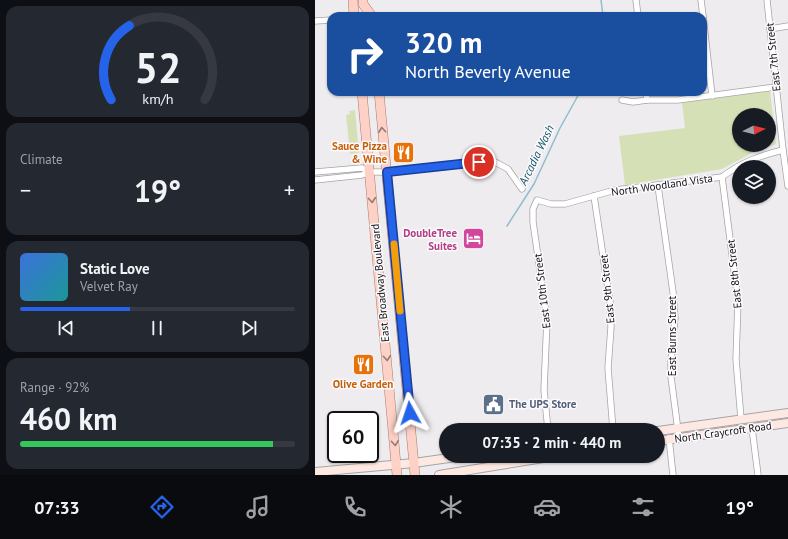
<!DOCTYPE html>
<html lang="en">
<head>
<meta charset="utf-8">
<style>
	:root { --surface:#171b24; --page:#242831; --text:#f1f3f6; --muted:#9ea1a6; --line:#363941; --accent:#2563eb }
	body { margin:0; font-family:"PT Sans",sans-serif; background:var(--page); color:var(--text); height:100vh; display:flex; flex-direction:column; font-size:15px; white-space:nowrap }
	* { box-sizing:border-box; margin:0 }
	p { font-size:13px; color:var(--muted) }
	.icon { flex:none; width:22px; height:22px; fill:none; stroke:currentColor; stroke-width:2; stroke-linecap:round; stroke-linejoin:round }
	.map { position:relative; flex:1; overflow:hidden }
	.panel { display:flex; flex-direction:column; gap:6px; padding:6px; background:#0d0f14; width:315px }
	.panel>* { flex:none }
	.banner { position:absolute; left:12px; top:12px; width:380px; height:84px; border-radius:12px; box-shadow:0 1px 3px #0004; background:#1a4fa0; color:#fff; overflow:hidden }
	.needle { width:26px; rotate:84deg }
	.tools { position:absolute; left:417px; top:108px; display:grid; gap:8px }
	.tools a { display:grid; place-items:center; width:44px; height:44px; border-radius:50%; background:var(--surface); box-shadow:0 1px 3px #0004; font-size:20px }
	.speed { position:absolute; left:12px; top:411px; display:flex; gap:8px; font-size:20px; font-weight:700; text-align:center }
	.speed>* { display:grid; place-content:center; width:52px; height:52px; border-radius:50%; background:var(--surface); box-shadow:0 1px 3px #0004; line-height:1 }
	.speed .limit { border:2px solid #111; border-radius:6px; background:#fff; color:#111 }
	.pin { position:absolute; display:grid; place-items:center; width:34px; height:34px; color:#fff; margin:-17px; border:2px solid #fff; border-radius:50%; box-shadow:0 1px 4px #0007 }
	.me { position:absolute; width:44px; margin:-22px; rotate:355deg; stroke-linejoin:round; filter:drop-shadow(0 0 3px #0008) }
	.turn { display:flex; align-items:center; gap:14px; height:84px; padding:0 12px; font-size:18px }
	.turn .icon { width:52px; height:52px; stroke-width:2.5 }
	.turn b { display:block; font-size:28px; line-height:34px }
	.big { font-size:30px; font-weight:600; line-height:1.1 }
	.panel .widget { flex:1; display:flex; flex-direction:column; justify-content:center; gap:6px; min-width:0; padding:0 14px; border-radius:12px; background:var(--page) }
	.panel .dial { align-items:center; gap:0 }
	.dial svg { height:104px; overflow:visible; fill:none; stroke:var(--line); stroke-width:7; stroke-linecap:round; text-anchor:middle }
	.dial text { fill:var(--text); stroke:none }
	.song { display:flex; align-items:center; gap:12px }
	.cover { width:48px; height:48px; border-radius:6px; background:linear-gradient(135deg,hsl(220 70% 55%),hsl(180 70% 35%)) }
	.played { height:4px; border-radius:2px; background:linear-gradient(90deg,var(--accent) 40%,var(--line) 40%) }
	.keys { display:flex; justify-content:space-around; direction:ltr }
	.heat { display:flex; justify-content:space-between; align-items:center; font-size:22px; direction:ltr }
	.charge { height:6px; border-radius:3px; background:linear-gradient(90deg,#34c759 92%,var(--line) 0) }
	.trip { position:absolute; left:124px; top:423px; width:226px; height:40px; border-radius:20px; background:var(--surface); box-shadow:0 1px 3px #0004; font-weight:600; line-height:40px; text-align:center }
	.tab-bar { display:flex; height:64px; justify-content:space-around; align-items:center; background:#090b0e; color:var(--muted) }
	.tab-bar .icon { width:28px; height:28px }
	.tab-bar .active { color:var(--accent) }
	.tab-bar b { font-size:18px; color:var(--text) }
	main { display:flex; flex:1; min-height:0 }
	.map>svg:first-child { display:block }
	.green { fill:#d6e0b7; fill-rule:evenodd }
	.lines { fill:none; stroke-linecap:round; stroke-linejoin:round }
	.stream { stroke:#8dbecf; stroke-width:1.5 }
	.minor-casing { stroke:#a6a4a6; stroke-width:7 }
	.secondary-casing { stroke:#a6a4a6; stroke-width:10 }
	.primary-casing { stroke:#aa7b6e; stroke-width:10 }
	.minor { stroke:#fff; stroke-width:5.5 }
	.secondary { stroke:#fee8e2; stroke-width:8 }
	.primary { stroke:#fdd1c5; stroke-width:9 }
	.oneway { stroke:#947b75 }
	.route-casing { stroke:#184099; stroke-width:10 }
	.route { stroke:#2563eb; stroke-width:7 }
	.slow { stroke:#f59e0b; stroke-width:7 }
	.labels { text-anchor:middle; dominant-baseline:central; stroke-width:3; stroke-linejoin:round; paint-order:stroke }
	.street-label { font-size:11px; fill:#131213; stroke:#fcfafd }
	.food-label { font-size:11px; font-weight:bold; fill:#c56008; stroke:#fcfafd; text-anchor:end }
	.hotel-label { font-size:11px; font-weight:bold; fill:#b23c85; stroke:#fcfafd; text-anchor:end }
	.service-label { font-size:11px; font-weight:bold; fill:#4e5e75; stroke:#fcfafd; text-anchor:start }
	.water-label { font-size:12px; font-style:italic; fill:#17586b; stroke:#fcfafd }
</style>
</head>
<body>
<main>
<section class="panel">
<div class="widget dial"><svg viewBox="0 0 100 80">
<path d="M14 69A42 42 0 1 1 86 69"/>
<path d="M14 69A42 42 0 0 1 28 12" stroke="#2563eb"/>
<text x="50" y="56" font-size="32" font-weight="700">52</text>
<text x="50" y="72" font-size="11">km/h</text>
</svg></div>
<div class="widget"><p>Climate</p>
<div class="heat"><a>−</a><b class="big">19°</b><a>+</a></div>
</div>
<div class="widget">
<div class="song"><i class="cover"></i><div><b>Static Love</b><p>Velvet Ray</p></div></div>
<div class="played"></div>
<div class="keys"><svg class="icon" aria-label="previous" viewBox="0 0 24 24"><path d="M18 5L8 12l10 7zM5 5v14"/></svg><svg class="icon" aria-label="pause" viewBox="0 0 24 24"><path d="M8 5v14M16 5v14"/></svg><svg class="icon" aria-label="next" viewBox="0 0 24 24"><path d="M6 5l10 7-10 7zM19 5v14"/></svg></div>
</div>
<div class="widget"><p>Range · 92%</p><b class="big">460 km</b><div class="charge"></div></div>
</section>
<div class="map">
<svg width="473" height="475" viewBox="0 0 473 475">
	<rect width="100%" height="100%" fill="#efecef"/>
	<!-- green -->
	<g class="green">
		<path d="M455,91l6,53 -26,10 -28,15 -97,16 -6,-49 66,-8 -3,-25zM424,115h30v30h-30z"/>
		<polygon points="40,110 44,153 35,154 31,115 35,114 34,111"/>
	</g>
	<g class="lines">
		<!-- stream -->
		<g class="stream">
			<polyline points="286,0 288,16"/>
			<polyline points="192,226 219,184 245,128 265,92"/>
		</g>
		<defs>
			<g id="minor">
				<polyline points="321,0 323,16"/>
				<polyline points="386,0 388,16"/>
				<polyline points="452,0 468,150 473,186"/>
				<polyline points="388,16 397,96"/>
				<polyline points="0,21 16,20"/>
				<polyline points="455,29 473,26"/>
				<polyline points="331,92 332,100"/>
				<polyline points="307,100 318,102 332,100 363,100 461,87"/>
				<polyline points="0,172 47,168 55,172 47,175 0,180"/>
				<polyline points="55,172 81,172 164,162 180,162 193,169 207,189"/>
				<polyline points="407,177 423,301 421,359 426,419"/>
				<polyline points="343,186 358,292 360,318 356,361 356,377 364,438"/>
				<polyline points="279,196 295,302 296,327 293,368 298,430"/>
				<polyline points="437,428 443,475"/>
				<path d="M233,430l-4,-40 3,-71 -14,-97v-13l4,-9 14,4h14l50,-14 107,-13c20,-15 37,-21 61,-27"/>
				<polyline points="354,438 358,475"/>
			</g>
			<g id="secondary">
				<polyline points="343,431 473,413"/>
				<polyline points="343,441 473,423"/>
				<polyline points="0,472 99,463 148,456"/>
				<polyline points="124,475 241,456"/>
			</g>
			<g id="primary">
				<polyline points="38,0 39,16"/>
				<polyline points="48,0 48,4 56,15"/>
				<polyline points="47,92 82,475"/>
				<polyline points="64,92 100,475"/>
			</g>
		</defs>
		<!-- minor casing -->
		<use href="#minor" class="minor-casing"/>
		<!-- secondary casing -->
		<use href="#secondary" class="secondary-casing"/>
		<!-- primary casing -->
		<use href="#primary" class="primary-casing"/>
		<!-- minor -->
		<use href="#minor" class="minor"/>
		<!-- secondary -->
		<use href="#secondary" class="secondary"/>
		<!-- primary -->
		<use href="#primary" class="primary"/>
	</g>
	<!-- one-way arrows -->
	<defs><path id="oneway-chevron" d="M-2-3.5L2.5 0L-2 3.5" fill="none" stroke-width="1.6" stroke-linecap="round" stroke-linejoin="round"/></defs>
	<g class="oneway">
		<use href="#oneway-chevron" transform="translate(67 130) rotate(-95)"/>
		<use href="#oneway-chevron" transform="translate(57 200) rotate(85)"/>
		<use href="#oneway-chevron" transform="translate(72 358) rotate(85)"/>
		<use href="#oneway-chevron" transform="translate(80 443) rotate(85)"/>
	</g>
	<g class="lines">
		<defs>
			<polyline id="route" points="95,413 72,172 164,162"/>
		</defs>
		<!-- route casing -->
		<use href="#route" class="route-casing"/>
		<!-- route -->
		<use href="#route" class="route"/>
		<!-- slow -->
		<polyline class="slow" points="79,244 85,311"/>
	</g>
	<!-- icons -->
	<defs>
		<symbol id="restaurant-square" viewBox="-11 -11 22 22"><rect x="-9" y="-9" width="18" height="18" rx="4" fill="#e8710a" stroke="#fcfafd"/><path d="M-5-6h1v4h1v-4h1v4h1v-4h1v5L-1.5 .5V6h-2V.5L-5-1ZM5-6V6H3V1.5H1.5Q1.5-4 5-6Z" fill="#fff"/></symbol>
		<symbol id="hotel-square" viewBox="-11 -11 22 22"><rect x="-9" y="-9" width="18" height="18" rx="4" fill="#d1479c" stroke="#fcfafd"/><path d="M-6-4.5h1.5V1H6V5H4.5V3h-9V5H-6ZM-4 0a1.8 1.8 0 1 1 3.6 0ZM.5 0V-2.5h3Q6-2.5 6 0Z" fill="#fff"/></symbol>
		<symbol id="civic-square" viewBox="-11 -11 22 22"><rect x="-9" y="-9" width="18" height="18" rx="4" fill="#5c6f8a" stroke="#fcfafd"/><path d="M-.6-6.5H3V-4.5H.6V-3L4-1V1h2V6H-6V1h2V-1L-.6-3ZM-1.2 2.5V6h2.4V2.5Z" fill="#fff"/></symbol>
	</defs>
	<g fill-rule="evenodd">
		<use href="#restaurant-square" x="76" y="140" width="25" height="25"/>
		<use href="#hotel-square" x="146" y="226" width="25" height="25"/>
		<use href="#restaurant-square" x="36" y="352" width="25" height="25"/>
		<use href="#civic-square" x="166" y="392" width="25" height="25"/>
	</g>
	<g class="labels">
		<!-- street labels -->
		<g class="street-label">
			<text transform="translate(458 57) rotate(-96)">East 7th Street</text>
			<text transform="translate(347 185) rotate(-8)">North Woodland Vista</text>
			<text transform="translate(419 274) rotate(-96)">East 8th Street</text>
			<text transform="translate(65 283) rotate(-95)">East Broadway Boulevard</text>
			<text transform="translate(292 289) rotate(-96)">East 9th Street</text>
			<text transform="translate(227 291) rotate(-97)">East 10th Street</text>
			<text transform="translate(357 336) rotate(-90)">East Burns Street</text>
			<text transform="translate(408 432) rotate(-8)">North Craycroft Road</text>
		</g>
		<!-- food labels -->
		<g class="food-label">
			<text x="72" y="146">Sauce Pizza<tspan x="72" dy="13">&amp; Wine</tspan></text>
			<text x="48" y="384" text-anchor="middle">Olive Garden</text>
		</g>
		<!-- hotel labels -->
		<g class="hotel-label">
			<text x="142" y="233">DoubleTree<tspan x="142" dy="13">Suites</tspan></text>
		</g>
		<!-- service labels -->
		<g class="service-label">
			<text x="194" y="404">The UPS Store</text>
		</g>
		<!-- water labels -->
		<g class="water-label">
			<text transform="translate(221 155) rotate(-64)">Arcadia Wash</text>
		</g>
	</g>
</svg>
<div class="tools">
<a><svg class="needle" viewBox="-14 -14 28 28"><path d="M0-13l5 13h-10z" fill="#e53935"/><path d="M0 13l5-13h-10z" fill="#9ea1a6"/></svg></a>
<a><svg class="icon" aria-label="layers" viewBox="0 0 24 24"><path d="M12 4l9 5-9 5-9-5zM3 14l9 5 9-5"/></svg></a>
</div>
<div class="speed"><div class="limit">60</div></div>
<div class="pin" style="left:164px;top:162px;background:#d93025"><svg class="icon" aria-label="arrive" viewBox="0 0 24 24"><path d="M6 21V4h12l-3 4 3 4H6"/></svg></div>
<svg class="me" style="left:95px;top:413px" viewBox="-20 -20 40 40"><path d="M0-17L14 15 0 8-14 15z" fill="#2563eb" stroke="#fff" stroke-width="4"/></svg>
<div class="trip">07:35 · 2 min · 440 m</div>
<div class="banner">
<div class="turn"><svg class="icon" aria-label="right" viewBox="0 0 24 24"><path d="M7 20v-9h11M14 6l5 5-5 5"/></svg><div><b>320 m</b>North Beverly Avenue</div></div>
</div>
</div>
</main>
<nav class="tab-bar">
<b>07:33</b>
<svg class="icon active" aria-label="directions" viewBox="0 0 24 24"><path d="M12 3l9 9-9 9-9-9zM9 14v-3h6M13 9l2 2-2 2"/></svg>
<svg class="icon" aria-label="music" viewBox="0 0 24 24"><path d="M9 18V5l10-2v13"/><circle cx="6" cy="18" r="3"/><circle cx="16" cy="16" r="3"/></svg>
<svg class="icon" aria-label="phone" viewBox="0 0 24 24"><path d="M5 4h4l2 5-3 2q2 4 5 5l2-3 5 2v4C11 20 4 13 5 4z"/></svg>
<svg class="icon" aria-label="climate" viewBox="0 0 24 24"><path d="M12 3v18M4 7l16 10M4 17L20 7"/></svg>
<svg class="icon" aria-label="car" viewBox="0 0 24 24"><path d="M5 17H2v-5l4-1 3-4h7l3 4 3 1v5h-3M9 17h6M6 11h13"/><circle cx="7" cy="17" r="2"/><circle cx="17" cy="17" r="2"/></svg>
<svg class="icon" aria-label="filters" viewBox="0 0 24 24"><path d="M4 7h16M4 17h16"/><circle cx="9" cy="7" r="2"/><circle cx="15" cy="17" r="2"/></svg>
<b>19°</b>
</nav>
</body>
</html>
